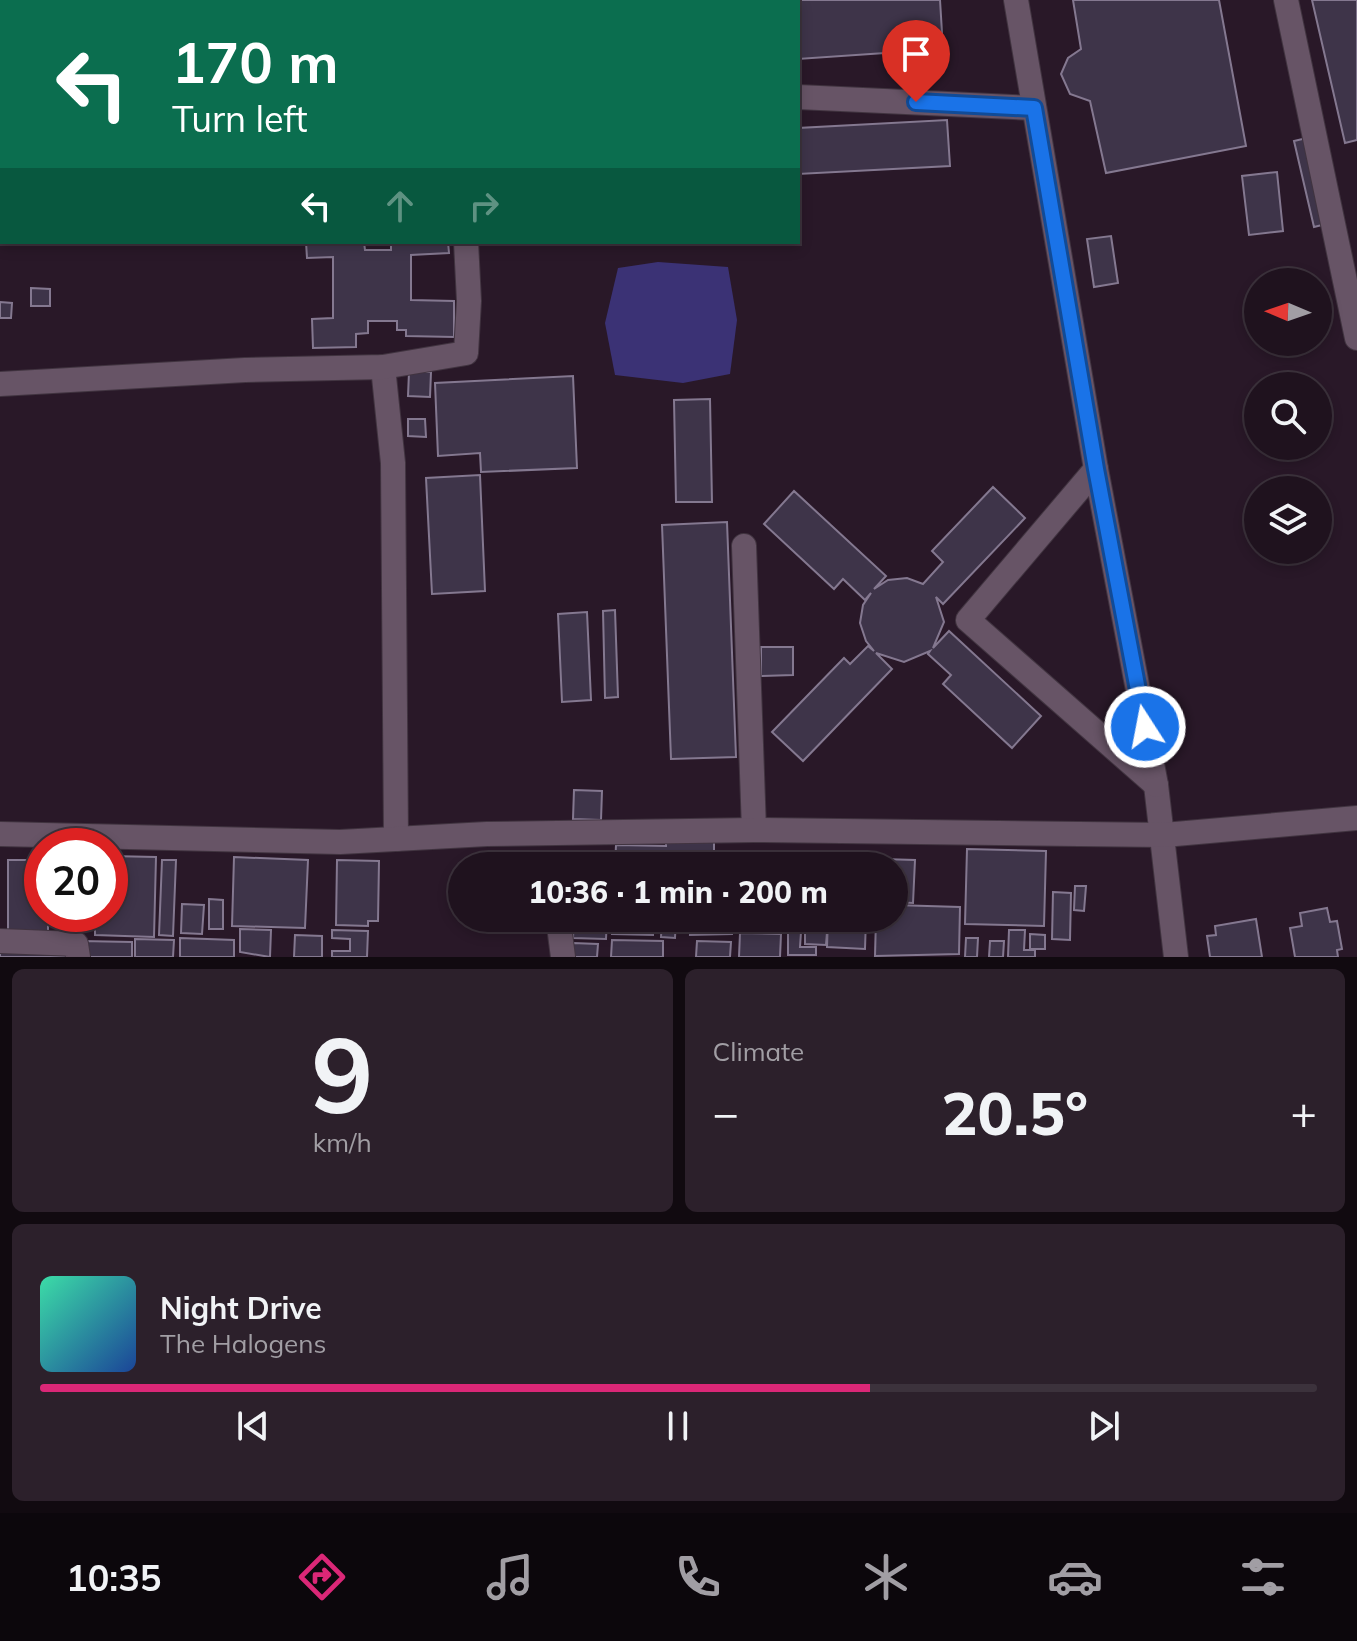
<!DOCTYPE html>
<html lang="en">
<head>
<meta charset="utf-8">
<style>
	:root { --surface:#1f121e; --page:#2c202b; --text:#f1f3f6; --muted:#a19ea4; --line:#3c323c; --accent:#db2777 }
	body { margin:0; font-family:Mulish,sans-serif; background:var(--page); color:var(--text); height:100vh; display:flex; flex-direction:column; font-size:30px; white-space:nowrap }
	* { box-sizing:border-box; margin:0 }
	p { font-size:26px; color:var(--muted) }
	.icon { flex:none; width:44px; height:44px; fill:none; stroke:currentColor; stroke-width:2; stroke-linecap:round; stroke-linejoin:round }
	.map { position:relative; height:957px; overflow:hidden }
	.side { display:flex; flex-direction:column; gap:12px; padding:12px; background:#110a10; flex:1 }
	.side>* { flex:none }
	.hud { position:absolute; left:0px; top:0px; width:800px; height:244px; box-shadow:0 4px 12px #0003,0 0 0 2px var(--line); background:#0b6e4f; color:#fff; overflow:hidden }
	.needle { width:52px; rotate:272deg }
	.fabs { position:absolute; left:1244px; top:268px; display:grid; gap:16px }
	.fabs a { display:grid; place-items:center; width:88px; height:88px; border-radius:50%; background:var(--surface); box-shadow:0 4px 12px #0003,0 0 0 2px var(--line); font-size:40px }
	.speed { position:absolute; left:24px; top:828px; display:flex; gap:16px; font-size:40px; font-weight:700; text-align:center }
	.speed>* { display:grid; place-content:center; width:104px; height:104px; border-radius:50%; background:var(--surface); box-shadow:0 4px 12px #0003,0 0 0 2px var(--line); line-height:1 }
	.speed .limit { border:12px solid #d22; background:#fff; color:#111 }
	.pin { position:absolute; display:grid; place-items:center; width:68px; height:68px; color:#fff; margin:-82px -34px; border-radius:50% 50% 50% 0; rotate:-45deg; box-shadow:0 0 8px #0007 }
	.pin .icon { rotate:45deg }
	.me { position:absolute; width:88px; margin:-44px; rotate:349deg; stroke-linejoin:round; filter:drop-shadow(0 0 6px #0008) }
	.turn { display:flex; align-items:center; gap:28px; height:168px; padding:0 40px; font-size:36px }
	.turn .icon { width:104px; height:104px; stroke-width:2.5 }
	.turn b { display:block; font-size:56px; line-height:68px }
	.lanes { display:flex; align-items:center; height:76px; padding:0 40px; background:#0003; justify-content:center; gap:40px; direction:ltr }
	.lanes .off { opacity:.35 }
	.big { font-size:60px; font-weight:800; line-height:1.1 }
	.side .card { flex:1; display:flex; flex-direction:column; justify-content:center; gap:12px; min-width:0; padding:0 28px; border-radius:12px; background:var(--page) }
	.side .dial { align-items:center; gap:0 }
	.dial b { font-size:104px; line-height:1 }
	.song { display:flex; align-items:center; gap:24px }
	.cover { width:96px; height:96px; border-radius:12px; background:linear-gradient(135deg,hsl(160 70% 55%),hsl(220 70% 35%)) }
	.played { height:8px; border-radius:4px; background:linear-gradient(90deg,var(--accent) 65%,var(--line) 65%) }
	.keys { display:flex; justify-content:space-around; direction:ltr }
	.heat { display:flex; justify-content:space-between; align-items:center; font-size:44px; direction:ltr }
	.side .tiles { flex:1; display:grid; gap:12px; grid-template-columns:1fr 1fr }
	.card:last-child { grid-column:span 2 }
	.trip { position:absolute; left:448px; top:852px; width:460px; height:80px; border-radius:40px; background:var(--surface); box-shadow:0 4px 12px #0003,0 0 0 2px var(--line); font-weight:800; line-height:80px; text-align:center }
	.tabs { display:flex; height:128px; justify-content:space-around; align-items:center; background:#0c070c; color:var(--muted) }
	.tabs .icon { width:56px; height:56px }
	.tabs .active { color:var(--accent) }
	.tabs b { font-size:36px; color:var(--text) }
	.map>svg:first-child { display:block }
	.water { fill:#3b3275 }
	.building { fill:#3e3449; stroke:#847890; stroke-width:2 }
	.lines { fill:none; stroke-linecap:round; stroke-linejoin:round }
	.minor-casing { stroke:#413440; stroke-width:26 }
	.minor { stroke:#675466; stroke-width:24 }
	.route-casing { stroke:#114b97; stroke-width:20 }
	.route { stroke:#1a73e8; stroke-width:14 }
</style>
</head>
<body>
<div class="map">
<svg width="1357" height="957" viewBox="0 0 1357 957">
	<rect width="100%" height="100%" fill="#291828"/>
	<!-- water -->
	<polygon class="water" points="658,262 728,267 737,320 730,374 683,383 615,375 605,323 618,268"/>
	<!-- building -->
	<g class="building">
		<polygon points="724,0 940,0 943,49 798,59 798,2"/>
		<polygon points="1073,0 1219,0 1246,146 1106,173 1090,101 1070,94 1061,74 1068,58 1081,49"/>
		<polygon points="1312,0 1357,0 1357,140 1345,143"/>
		<polygon points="947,120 950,166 798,174 798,128"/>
		<polygon points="1311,137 1330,223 1314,227 1294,141"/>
		<polygon points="1277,172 1283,231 1249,235 1242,176"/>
		<polygon points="1111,236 1118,283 1094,287 1087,239"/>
		<polygon points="306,242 364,242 365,250 391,250 391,242 448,242 449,253 411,255 411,300 454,301 454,337 406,336 406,330 397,330 397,321 368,321 368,333 356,334 356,347 313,348 312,319 333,318 333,257 307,258"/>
		<polygon points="31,288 50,289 50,306 31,306"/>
		<polygon points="0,302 12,303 11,318 0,318"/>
		<polygon points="409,372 431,372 430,397 408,396"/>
		<polygon points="573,376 577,468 481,472 480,453 438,456 435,383"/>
		<polygon points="710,399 712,502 676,502 674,400"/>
		<polygon points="408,419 425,419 426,437 408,436"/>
		<polygon points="480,475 485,591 432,594 426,478"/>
		<polygon points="993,487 1025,518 943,604 936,597 944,622 933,648 949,631 1041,716 1012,748 943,684 951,675 928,654 930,651 904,662 876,653 892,669 803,761 772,732 844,658 850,664 868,646 874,651 866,641 860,623 863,605 871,593 865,600 843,579 834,589 764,524 794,491 886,576 874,589 888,580 907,578 923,584 943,562 932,551"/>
		<polygon points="727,522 736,757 671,759 662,525"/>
		<polygon points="615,610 618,697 605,698 603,611"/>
		<polygon points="587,612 591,700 562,702 558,614"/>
		<polygon points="761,647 793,647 793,675 761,676"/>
		<polygon points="574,790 602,791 601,820 573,819"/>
		<polygon points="666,833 714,834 714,866 615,866 616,845 666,846"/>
		<polygon points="967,849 1046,851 1044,926 965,924"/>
		<polygon points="110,856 156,857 154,937 95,935 95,914 110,914"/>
		<rect x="829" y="856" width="38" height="10"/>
		<polygon points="234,857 308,860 305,928 232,926"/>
		<polygon points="882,859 915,860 913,903 894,902 894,866 881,866"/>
		<polygon points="8,860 42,860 42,914 48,914 48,938 8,937"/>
		<polygon points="162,860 176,860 173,936 159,935"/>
		<polygon points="337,860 379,861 378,921 368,921 368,926 336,925"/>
		<polygon points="1075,886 1086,886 1084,911 1074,910"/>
		<polygon points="1053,892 1071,893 1070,940 1052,939"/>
		<polygon points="209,899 223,900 223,929 209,929"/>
		<polygon points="182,904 204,905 202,934 181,933"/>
		<polygon points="894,905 960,907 959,954 875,956 876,918 894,918"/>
		<polygon points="1327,908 1330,922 1337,921 1342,949 1337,950 1338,957 1295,957 1290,928 1302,926 1300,913"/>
		<polygon points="574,918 607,918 606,939 573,938"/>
		<polygon points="613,918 653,918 653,935 612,934"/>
		<polygon points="662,918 676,918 675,938 661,937"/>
		<polygon points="691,918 733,918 732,934 690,935"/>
		<polygon points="737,918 781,918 780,931 737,929"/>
		<polygon points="785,918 824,918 824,925 785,924"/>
		<polygon points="828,918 866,918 865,949 827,947"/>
		<polygon points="1256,919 1262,957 1210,957 1207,936 1216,935 1215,926"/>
		<polygon points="240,929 271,930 270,957 240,952"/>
		<polygon points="332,930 368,931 367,957 332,957 332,951 350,951 350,939 332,938"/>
		<polygon points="1009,930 1025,930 1024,950 1035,950 1035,957 1008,957"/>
		<polygon points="805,931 827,932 826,945 805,944"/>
		<polygon points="788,932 801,932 800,947 816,947 816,955 788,955"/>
		<polygon points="740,933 781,934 780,957 739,957"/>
		<polygon points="1030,934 1045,935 1045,949 1030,949"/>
		<polygon points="295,935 322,936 322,957 294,957"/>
		<polygon points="180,938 234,940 234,957 180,957"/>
		<polygon points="966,938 978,938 977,957 965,957"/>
		<polygon points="135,939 174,940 173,957 135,957"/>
		<polygon points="612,940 663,941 663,957 611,957"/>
		<polygon points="81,941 132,942 132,957 81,957"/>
		<polygon points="697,941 731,942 730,957 696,957"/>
		<polygon points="990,941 1004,941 1003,957 989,957"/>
		<polygon points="573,943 598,944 597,957 572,957"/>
		<rect x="0" y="946" width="70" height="11"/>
	</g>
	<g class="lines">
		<defs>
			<g id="minor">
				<polyline points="1016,0 1096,469 1156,785 1176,957"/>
				<polyline points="1286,0 1357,338"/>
				<polyline points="23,2 23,0"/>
				<polyline points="798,97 1034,108"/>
				<polyline points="0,177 2,177"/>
				<polyline points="383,367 393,463 396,839"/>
				<polyline points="0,384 245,370 383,367 466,353 469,301 466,242"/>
				<polyline points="1096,469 968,620 1156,785"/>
				<polyline points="744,546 754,830"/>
				<polyline points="0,834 340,842 487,834 754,830 1164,835 1357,818"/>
				<polyline points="558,918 563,957"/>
				<polyline points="0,941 76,944 78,957"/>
			</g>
		</defs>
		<!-- minor casing -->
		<use href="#minor" class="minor-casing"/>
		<!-- minor -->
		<use href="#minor" class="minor"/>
	</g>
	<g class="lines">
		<defs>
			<polyline id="route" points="916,102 1034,108 1096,469 1145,727"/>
		</defs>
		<!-- route casing -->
		<use href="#route" class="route-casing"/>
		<!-- route -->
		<use href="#route" class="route"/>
	</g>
</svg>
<div class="fabs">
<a><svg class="needle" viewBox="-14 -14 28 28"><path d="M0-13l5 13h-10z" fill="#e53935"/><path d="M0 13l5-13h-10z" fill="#a19ea4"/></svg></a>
<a><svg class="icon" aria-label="search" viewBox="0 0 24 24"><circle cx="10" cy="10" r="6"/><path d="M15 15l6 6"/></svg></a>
<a><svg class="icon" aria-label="layers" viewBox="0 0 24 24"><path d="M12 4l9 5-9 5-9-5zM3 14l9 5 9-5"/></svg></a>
</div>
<div class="speed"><div class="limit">20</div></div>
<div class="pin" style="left:916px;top:102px;background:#d93025"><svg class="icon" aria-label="arrive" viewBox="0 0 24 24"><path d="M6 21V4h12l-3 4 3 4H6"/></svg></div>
<svg class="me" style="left:1145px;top:727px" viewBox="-20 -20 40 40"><circle r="17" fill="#1a73e8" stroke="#fff" stroke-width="3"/><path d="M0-11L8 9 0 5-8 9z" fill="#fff"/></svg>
<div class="trip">10:36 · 1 min · 200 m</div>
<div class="hud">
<div class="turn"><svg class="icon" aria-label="left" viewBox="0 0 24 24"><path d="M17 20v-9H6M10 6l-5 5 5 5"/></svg><div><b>170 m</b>Turn left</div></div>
<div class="lanes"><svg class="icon" aria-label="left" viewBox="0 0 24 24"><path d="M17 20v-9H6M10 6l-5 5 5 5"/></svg><svg class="icon off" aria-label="ahead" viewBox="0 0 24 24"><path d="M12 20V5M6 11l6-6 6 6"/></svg><svg class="icon off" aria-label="right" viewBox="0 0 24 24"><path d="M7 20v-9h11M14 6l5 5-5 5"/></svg></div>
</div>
</div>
<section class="side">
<div class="tiles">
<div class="card dial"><b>9</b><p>km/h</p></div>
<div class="card"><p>Climate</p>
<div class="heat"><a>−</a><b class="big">20.5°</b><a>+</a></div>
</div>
<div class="card">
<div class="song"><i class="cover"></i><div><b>Night Drive</b><p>The Halogens</p></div></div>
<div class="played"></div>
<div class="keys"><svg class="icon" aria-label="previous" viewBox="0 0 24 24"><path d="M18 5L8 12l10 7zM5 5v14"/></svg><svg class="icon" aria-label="pause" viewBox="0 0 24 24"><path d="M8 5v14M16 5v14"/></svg><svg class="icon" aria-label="next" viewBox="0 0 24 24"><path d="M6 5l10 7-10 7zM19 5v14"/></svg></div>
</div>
</div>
</section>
<nav class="tabs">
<b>10:35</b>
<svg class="icon active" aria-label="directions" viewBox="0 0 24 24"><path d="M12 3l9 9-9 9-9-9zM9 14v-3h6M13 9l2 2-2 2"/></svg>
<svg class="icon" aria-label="music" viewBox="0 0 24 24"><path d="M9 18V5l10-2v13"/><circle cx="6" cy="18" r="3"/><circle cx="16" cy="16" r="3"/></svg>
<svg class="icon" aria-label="phone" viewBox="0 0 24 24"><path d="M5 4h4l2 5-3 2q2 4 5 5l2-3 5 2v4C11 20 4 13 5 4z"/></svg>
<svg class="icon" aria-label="climate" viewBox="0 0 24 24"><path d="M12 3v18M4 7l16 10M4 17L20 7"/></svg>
<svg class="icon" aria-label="car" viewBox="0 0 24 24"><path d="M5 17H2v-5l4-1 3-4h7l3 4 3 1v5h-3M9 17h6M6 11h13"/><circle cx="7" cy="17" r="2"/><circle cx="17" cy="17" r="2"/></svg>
<svg class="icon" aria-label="filters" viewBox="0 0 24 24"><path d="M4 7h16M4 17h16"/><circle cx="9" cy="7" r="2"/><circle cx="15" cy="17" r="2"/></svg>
</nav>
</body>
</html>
